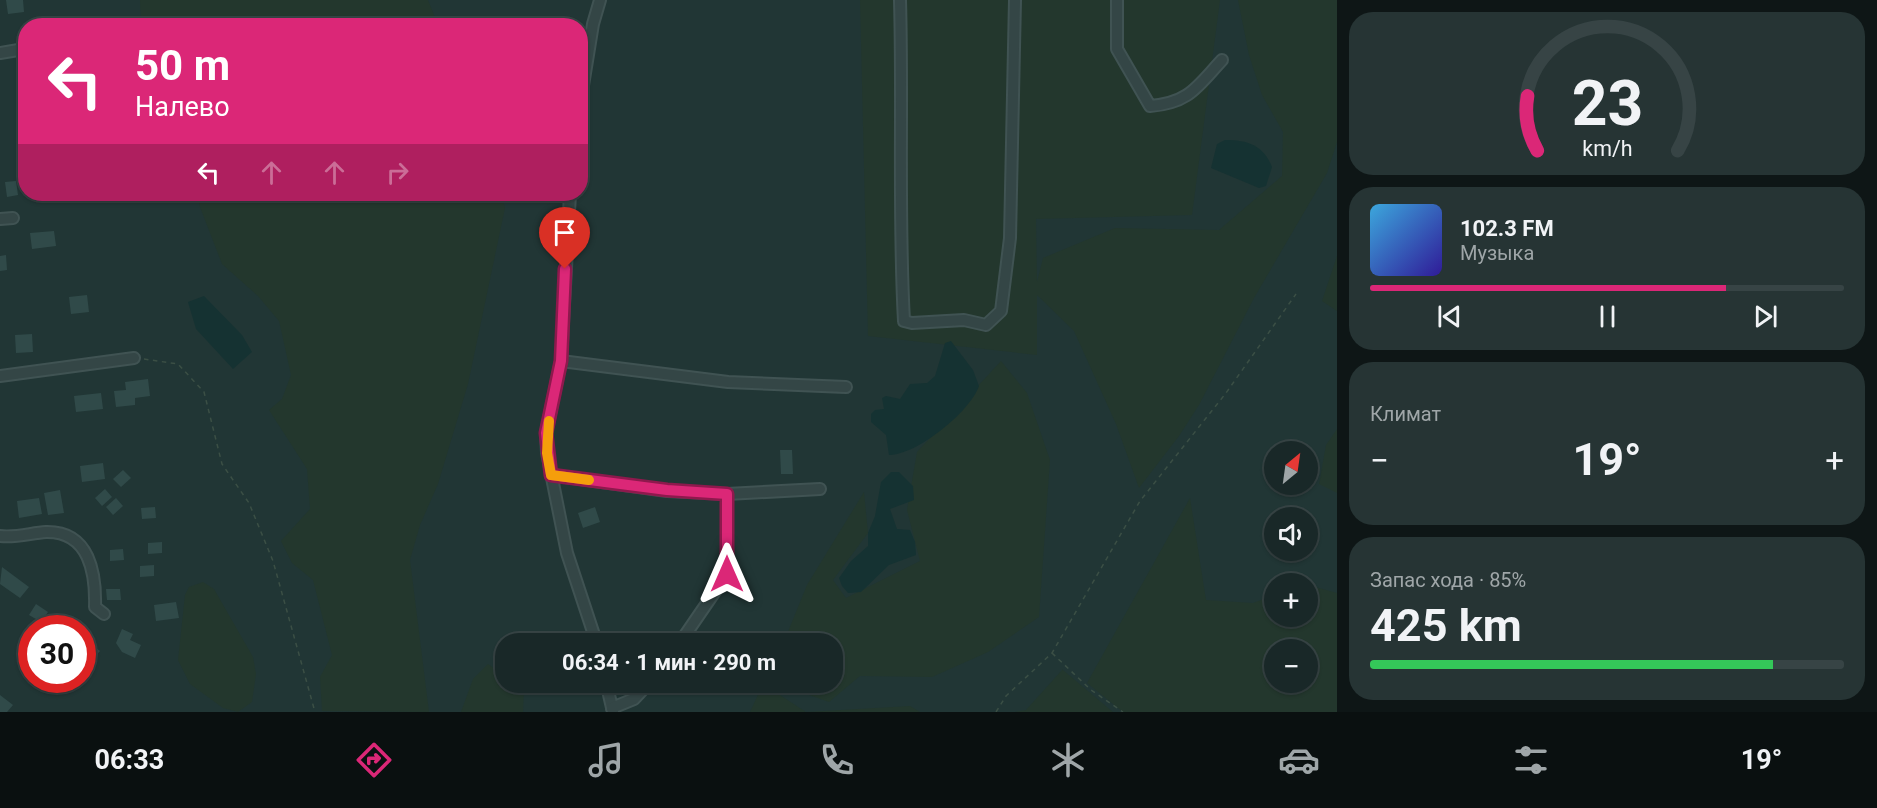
<!DOCTYPE html>
<html lang="ru">
<head>
<meta charset="utf-8">
<style>
	:root { --surface:#192828; --page:#263434; --text:#f1f3f6; --muted:#9fa6a8; --line:#374445; --accent:#db2777 }
	body { margin:0; font-family:Roboto,sans-serif; background:var(--page); color:var(--text); height:100vh; display:flex; flex-direction:column; font-size:22px; white-space:nowrap }
	* { box-sizing:border-box; margin:0 }
	p { font-size:20px; color:var(--muted) }
	.icon { flex:none; width:33px; height:33px; fill:none; stroke:currentColor; stroke-width:2; stroke-linecap:round; stroke-linejoin:round }
	.map { position:relative; flex:1; overflow:hidden }
	.panel { display:flex; flex-direction:column; gap:12px; padding:12px; background:#0e1616; width:540px }
	.panel>* { flex:none }
	.top-card { position:absolute; left:18px; top:18px; width:570px; height:183px; border-radius:24px; box-shadow:0 2px 4px #0004,0 0 0 2px var(--line); background:#db2777; color:#fff; overflow:hidden }
	.needle { width:39px; rotate:29deg }
	.fabs { position:absolute; left:1264px; top:441px; display:grid; gap:12px }
	.fabs a { display:grid; place-items:center; width:54px; height:54px; border-radius:50%; background:var(--surface); box-shadow:0 2px 4px #0004,0 0 0 2px var(--line); font-size:30px }
	.speed { position:absolute; left:18px; top:615px; display:flex; gap:12px; font-size:30px; font-weight:700; text-align:center }
	.speed>* { display:grid; place-content:center; width:78px; height:78px; border-radius:50%; background:var(--surface); box-shadow:0 2px 4px #0004,0 0 0 2px var(--line); line-height:1 }
	.speed .limit { border:9px solid #d22; background:#fff; color:#111 }
	.pin { position:absolute; display:grid; place-items:center; width:51px; height:51px; color:#fff; margin:-62px -26px; border-radius:50% 50% 50% 0; rotate:-45deg; box-shadow:0 0 6px #0007 }
	.pin .icon { rotate:45deg }
	.me { position:absolute; width:66px; margin:-33px; rotate:0deg; stroke-linejoin:round; filter:drop-shadow(0 0 4px #0008) }
	.turn { display:flex; align-items:center; gap:21px; height:126px; padding:0 18px; font-size:27px }
	.turn .icon { width:78px; height:78px; stroke-width:2.5 }
	.turn b { display:block; font-size:42px; line-height:51px }
	.lanes { display:flex; align-items:center; height:57px; padding:0 18px; background:#0003; justify-content:center; gap:30px; direction:ltr }
	.lanes .off { opacity:.35 }
	.big { font-size:45px; font-weight:700; line-height:1.1 }
	.panel .card { flex:1; display:flex; flex-direction:column; justify-content:center; gap:9px; min-width:0; padding:0 21px; border-radius:24px; background:var(--page) }
	.panel .dial { align-items:center; gap:0 }
	.dial svg { height:156px; overflow:visible; fill:none; stroke:var(--line); stroke-width:7; stroke-linecap:round; text-anchor:middle }
	.dial text { fill:var(--text); stroke:none }
	.song { display:flex; align-items:center; gap:18px }
	.cover { width:72px; height:72px; border-radius:9px; background:linear-gradient(135deg,hsl(200 70% 55%),hsl(250 70% 35%)) }
	.played { height:6px; border-radius:3px; background:linear-gradient(90deg,var(--accent) 75%,var(--line) 75%) }
	.keys { display:flex; justify-content:space-around; direction:ltr }
	.heat { display:flex; justify-content:space-between; align-items:center; font-size:33px; direction:ltr }
	.charge { height:9px; border-radius:4px; background:linear-gradient(90deg,#34c759 85%,var(--line) 0) }
	.trip { position:absolute; left:495px; top:633px; width:348px; height:60px; border-radius:24px; background:var(--surface); box-shadow:0 2px 4px #0004,0 0 0 2px var(--line); font-weight:700; line-height:60px; text-align:center }
	.dock { display:flex; height:96px; justify-content:space-around; align-items:center; background:#0a1010; color:var(--muted) }
	.dock .icon { width:42px; height:42px }
	.dock .selected { color:var(--accent) }
	.dock b { font-size:27px; color:var(--text) }
	main { display:flex; flex:1; min-height:0 }
	.map>svg:first-child { display:block }
	.green { fill:#23372d; fill-rule:evenodd }
	.water { fill:#153232 }
	.building { fill:#304a49 }
	.lines { fill:none; stroke-linecap:round; stroke-linejoin:round }
	.street-casing { stroke:#405353; stroke-width:14 }
	.path { stroke:#3b4f45; stroke-width:1.5; stroke-dasharray:4.5 4.5; stroke-linecap:butt }
	.street { stroke:#344646; stroke-width:10 }
	.route-casing { stroke:#8e194d; stroke-width:15 }
	.route { stroke:#db2777; stroke-width:10 }
	.slow { stroke:#f59e0b; stroke-width:10 }
</style>
</head>
<body>
<main>
<div class="map">
<svg width="1337" height="712" viewBox="0 0 1337 712">
	<rect width="100%" height="100%" fill="#213635"/>
	<!-- green -->
	<g class="green">
		<polygon points="140,0 428,0 438,25 141,25"/>
		<polygon points="860,0 1220,0 1192,215 1036,219 1037,282 1043,258 1115,228 1219,230 1282,176 1283,132 1262,95 1249,55 1238,0 1337,0 1337,142 1327,173 1254,298 1199,405 1179,436 1139,488 1116,424 1074,331 1037,295 1037,355 868,336"/>
		<polygon points="197,194 501,194 505,208 468,384 438,484 420,525 410,560 429,712 322,711 320,677 332,655 313,580 292,563 281,541 310,509 307,469 269,410 282,399 291,375 279,321 258,296 222,264 200,207"/>
		<polygon points="1337,256 1337,311 1322,301"/>
		<polygon points="1001,361 1027,393 1050,460 1039,617 988,652 932,677 860,676 829,702 790,688 788,683 832,682 832,644 783,644 807,585 864,492 868,533 833,580 846,598 920,561 907,510 917,452"/>
		<polygon points="1337,429 1337,493 1319,484 1326,445"/>
		<path d="M1190,498l16,102 47,3 22,-8v21h33v-31l29,8v119h-214l-36,-29zM1275,650h33v32h-33z"/>
		<polygon points="203,582 214,589 253,657 256,674 252,702 238,712 223,708 190,684 178,660 185,595 189,587"/>
		<polygon points="488,664 505,676 506,682 516,683 524,688 523,712 461,712 473,679"/>
		<polygon points="1063,669 1063,670 1113,712 1015,712 1026,710"/>
		<polygon points="763,684 806,712 910,706 920,712 750,712"/>
	</g>
	<!-- water -->
	<g class="water">
		<path d="M1225,140c23,0 38,5 47,27l-6,19 -7,2 -48,-20 6,-24z"/>
		<polygon points="204,296 242,335 252,352 233,369 196,329 188,302"/>
		<path d="M951,341l22,29 6,16c-9,26 -62,69 -90,69l-3,-20 -15,-13v-8l4,-4 9,-1 -2,-11 4,-2 14,3 10,-15 17,-1 8,-7 10,-33z"/>
		<polygon points="891,472 899,472 913,486 914,500 890,509 897,529 910,530 915,542 916,555 889,565 861,592 848,593 842,586 839,578 851,561 868,546 868,533 875,516 881,482"/>
	</g>
	<!-- building -->
	<g class="building">
		<polygon points="6,0 23,0 24,12 8,14"/>
		<polygon points="16,181 18,195 7,197 5,182"/>
		<polygon points="54,231 56,246 32,249 30,233"/>
		<polygon points="6,255 7,270 0,271 0,256"/>
		<polygon points="87,295 89,312 71,314 69,297"/>
		<polygon points="32,334 33,352 16,353 15,335"/>
		<polygon points="148,379 150,396 135,398 135,405 116,407 114,391 126,390 125,382"/>
		<polygon points="101,393 103,409 76,412 74,396"/>
		<polygon points="780,450 792,450 793,474 781,474"/>
		<polygon points="103,463 105,479 82,482 80,466"/>
		<polygon points="123,470 131,478 121,487 113,479"/>
		<polygon points="105,489 112,497 102,506 95,498"/>
		<polygon points="60,490 64,513 48,515 44,493"/>
		<polygon points="39,498 42,514 19,518 17,501"/>
		<polygon points="116,498 123,506 113,515 106,507"/>
		<polygon points="155,507 156,518 142,519 141,508"/>
		<polygon points="595,507 600,522 583,528 578,513"/>
		<polygon points="162,542 162,553 148,554 148,543"/>
		<polygon points="123,549 124,560 110,561 110,550"/>
		<polygon points="154,565 154,576 140,577 140,566"/>
		<polygon points="2,567 29,587 20,598 0,584"/>
		<polygon points="106,589 120,589 121,600 107,600"/>
		<polygon points="176,602 179,618 156,621 154,605"/>
		<polygon points="36,604 48,612 41,622 29,615"/>
		<polygon points="122,629 133,634 130,640 141,645 135,658 122,652 116,643"/>
		<polygon points="87,641 100,651 87,666 82,662 82,647"/>
		<polygon points="0,695 13,705 7,712 0,712"/>
	</g>
	<g class="lines">
		<defs>
			<g id="street">
				<path d="M900,0c3,107 -2,214 4,321l8,2 52,-3 22,5 15,-14 9,-73 5,-238"/>
				<path d="M1117,0v49l33,57c39,-3 47,-19 72,-46"/>
				<polyline points="0,53 24,49"/>
				<polyline points="580,104 593,24 600,0"/>
				<polyline points="570,194 561,361 546,433 547,453 567,553 597,644"/>
				<polyline points="0,219 13,218"/>
				<polyline points="561,361 728,382 846,387"/>
				<polyline points="0,376 134,358"/>
				<polyline points="551,475 667,491 727,494 820,489"/>
				<path d="M0,536c16,2 31,-3 46,-4 44,-1 50,42 49,75l9,7"/>
				<polyline points="679,644 727,574 727,494"/>
				<polyline points="606,682 613,712"/>
				<polyline points="612,708 634,699 650,682"/>
			</g>
		</defs>
		<!-- street casing -->
		<use href="#street" class="street-casing"/>
		<!-- path -->
		<g class="path">
			<polyline points="144,359 178,364 204,392 222,464 249,503 273,561 315,712"/>
			<polyline points="1052,653 1091,690 1123,712"/>
			<polyline points="996,712 1006,696 1052,653 1140,501 1226,393 1296,294"/>
		</g>
		<!-- street -->
		<use href="#street" class="street"/>
	</g>
	<g class="lines">
		<defs>
			<polyline id="route" points="565,269 561,361 546,433 551,475 667,490 727,494 727,574"/>
		</defs>
		<!-- route casing -->
		<use href="#route" class="route-casing"/>
		<!-- route -->
		<use href="#route" class="route"/>
		<!-- slow -->
		<polyline class="slow" points="549,421 547,453 551,475 589,480"/>
	</g>
</svg>
<div class="fabs">
<a><svg class="needle" viewBox="-14 -14 28 28"><path d="M0-13l5 13h-10z" fill="#e53935"/><path d="M0 13l5-13h-10z" fill="#9fa6a8"/></svg></a>
<a><svg class="icon" aria-label="sound" viewBox="0 0 24 24"><path d="M4 9h4l5-4v14l-5-4H4zM17 9q2 3 0 6"/></svg></a>
<a>+</a>
<a>−</a>
</div>
<div class="speed"><div class="limit">30</div></div>
<div class="pin" style="left:565px;top:269px;background:#d93025"><svg class="icon" aria-label="arrive" viewBox="0 0 24 24"><path d="M6 21V4h12l-3 4 3 4H6"/></svg></div>
<svg class="me" style="left:727px;top:574px" viewBox="-20 -20 40 40"><path d="M0-17L14 15 0 8-14 15z" fill="#db2777" stroke="#fff" stroke-width="4"/></svg>
<div class="trip">06:34 · 1 мин · 290 m</div>
<div class="top-card">
<div class="turn"><svg class="icon" aria-label="left" viewBox="0 0 24 24"><path d="M17 20v-9H6M10 6l-5 5 5 5"/></svg><div><b>50 m</b>Налево</div></div>
<div class="lanes"><svg class="icon" aria-label="left" viewBox="0 0 24 24"><path d="M17 20v-9H6M10 6l-5 5 5 5"/></svg><svg class="icon off" aria-label="ahead" viewBox="0 0 24 24"><path d="M12 20V5M6 11l6-6 6 6"/></svg><svg class="icon off" aria-label="ahead" viewBox="0 0 24 24"><path d="M12 20V5M6 11l6-6 6 6"/></svg><svg class="icon off" aria-label="right" viewBox="0 0 24 24"><path d="M7 20v-9h11M14 6l5 5-5 5"/></svg></div>
</div>
</div>
<section class="panel">
<div class="card dial"><svg viewBox="0 0 100 80">
<path d="M14 69A42 42 0 1 1 86 69"/>
<path d="M14 69A42 42 0 0 1 9 41" stroke="#db2777"/>
<text x="50" y="56" font-size="32" font-weight="700">23</text>
<text x="50" y="72" font-size="11">km/h</text>
</svg></div>
<div class="card">
<div class="song"><i class="cover"></i><div><b>102.3 FM</b><p>Музыка</p></div></div>
<div class="played"></div>
<div class="keys"><svg class="icon" aria-label="previous" viewBox="0 0 24 24"><path d="M18 5L8 12l10 7zM5 5v14"/></svg><svg class="icon" aria-label="pause" viewBox="0 0 24 24"><path d="M8 5v14M16 5v14"/></svg><svg class="icon" aria-label="next" viewBox="0 0 24 24"><path d="M6 5l10 7-10 7zM19 5v14"/></svg></div>
</div>
<div class="card"><p>Климат</p>
<div class="heat"><a>−</a><b class="big">19°</b><a>+</a></div>
</div>
<div class="card"><p>Запас хода · 85%</p><b class="big">425 km</b><div class="charge"></div></div>
</section>
</main>
<nav class="dock">
<b>06:33</b>
<svg class="icon selected" aria-label="directions" viewBox="0 0 24 24"><path d="M12 3l9 9-9 9-9-9zM9 14v-3h6M13 9l2 2-2 2"/></svg>
<svg class="icon" aria-label="music" viewBox="0 0 24 24"><path d="M9 18V5l10-2v13"/><circle cx="6" cy="18" r="3"/><circle cx="16" cy="16" r="3"/></svg>
<svg class="icon" aria-label="phone" viewBox="0 0 24 24"><path d="M5 4h4l2 5-3 2q2 4 5 5l2-3 5 2v4C11 20 4 13 5 4z"/></svg>
<svg class="icon" aria-label="climate" viewBox="0 0 24 24"><path d="M12 3v18M4 7l16 10M4 17L20 7"/></svg>
<svg class="icon" aria-label="car" viewBox="0 0 24 24"><path d="M5 17H2v-5l4-1 3-4h7l3 4 3 1v5h-3M9 17h6M6 11h13"/><circle cx="7" cy="17" r="2"/><circle cx="17" cy="17" r="2"/></svg>
<svg class="icon" aria-label="filters" viewBox="0 0 24 24"><path d="M4 7h16M4 17h16"/><circle cx="9" cy="7" r="2"/><circle cx="15" cy="17" r="2"/></svg>
<b>19°</b>
</nav>
</body>
</html>
